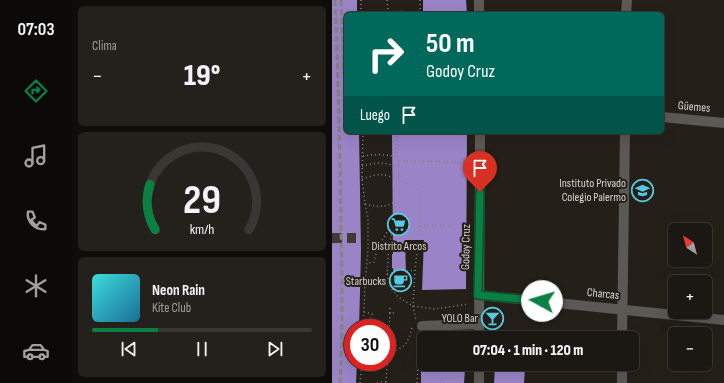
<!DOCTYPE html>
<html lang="es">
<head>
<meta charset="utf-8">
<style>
	:root { --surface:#1b1813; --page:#24211c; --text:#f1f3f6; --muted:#a0a0a0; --line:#393733; --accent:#0b8043 }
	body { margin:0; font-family:"Sofia Sans Condensed",sans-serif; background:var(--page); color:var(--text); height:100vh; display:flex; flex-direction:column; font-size:15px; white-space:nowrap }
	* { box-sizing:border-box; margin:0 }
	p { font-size:13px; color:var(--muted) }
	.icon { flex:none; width:22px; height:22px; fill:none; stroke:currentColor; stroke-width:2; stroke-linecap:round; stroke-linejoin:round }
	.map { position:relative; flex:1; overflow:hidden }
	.panel { display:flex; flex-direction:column; gap:6px; padding:6px; background:#0f0d0a; width:260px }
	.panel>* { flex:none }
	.hud { position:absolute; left:12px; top:12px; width:320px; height:122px; border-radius:6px; box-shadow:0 4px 16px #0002,0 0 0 1px var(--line); background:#00695c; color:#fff; overflow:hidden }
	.needle { width:26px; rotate:324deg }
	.buttons { position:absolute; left:336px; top:223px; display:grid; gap:8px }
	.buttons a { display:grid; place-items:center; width:44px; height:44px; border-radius:6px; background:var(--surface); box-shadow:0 4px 16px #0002,0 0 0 1px var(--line); font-size:20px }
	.speed { position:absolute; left:12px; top:319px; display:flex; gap:8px; font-size:20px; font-weight:700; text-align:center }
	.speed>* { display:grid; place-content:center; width:52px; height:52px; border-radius:50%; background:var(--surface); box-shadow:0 4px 16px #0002,0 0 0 1px var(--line); line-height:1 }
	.speed .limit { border:6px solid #d22; background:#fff; color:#111 }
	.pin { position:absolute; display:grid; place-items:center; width:34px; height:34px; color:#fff; margin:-41px -17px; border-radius:50% 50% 50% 0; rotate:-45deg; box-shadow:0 0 4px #0007 }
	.pin .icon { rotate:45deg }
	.me { position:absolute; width:44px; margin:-22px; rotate:276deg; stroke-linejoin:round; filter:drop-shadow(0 0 3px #0008) }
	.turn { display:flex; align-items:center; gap:14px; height:84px; padding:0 16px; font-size:18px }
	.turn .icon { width:52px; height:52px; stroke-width:2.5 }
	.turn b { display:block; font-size:28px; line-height:34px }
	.then { display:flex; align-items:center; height:38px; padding:0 16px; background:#0003; gap:8px; font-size:15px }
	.big { font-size:30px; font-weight:800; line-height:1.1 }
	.panel .tile { flex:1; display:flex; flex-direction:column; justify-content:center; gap:6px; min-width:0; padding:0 14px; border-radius:6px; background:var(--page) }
	.panel .dial { align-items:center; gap:0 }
	.dial svg { height:104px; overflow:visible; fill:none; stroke:var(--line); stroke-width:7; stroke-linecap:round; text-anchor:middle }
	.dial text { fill:var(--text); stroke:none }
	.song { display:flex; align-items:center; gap:12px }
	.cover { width:48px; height:48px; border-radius:6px; background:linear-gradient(135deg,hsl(180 70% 55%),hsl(200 70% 35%)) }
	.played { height:4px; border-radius:2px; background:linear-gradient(90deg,var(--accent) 30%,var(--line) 30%) }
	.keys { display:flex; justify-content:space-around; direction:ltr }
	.heat { display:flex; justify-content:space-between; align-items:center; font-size:22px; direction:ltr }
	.trip { position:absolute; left:85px; top:331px; width:222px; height:40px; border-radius:6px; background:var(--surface); box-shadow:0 4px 16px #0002,0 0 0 1px var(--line); font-weight:800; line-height:40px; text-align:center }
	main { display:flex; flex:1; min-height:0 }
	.menu { display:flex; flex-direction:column; width:72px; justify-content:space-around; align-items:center; background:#0b0a08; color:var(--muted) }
	.menu .icon { width:28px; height:28px }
	.menu .active { color:var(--accent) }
	.menu b { font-size:18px; color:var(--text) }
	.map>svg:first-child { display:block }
	.building { fill:#9a84c7 }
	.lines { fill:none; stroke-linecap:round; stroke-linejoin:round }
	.minor-tunnel { stroke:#3f3b34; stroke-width:10; stroke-dasharray:10 5; stroke-linecap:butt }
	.path { stroke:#85827c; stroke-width:1.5; stroke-dasharray:1 3; stroke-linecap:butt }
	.minor { stroke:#5b5855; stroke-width:10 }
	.rail { stroke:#86827d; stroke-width:3; stroke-dasharray:6 3; stroke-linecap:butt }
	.route-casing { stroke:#07532c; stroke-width:10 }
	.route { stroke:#0b8043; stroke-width:7 }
	.labels { text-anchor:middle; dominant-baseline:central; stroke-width:4; stroke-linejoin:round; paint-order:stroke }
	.street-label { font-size:12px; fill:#d7d4d0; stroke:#242019 }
	.poi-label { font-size:12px; fill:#d7d4d0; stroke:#242019; text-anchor:end }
</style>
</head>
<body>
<main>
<nav class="menu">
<b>07:03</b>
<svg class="icon active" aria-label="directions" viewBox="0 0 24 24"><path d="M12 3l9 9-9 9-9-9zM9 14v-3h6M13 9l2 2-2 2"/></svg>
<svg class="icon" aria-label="music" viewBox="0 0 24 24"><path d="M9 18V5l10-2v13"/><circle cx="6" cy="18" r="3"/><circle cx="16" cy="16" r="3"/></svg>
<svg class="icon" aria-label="phone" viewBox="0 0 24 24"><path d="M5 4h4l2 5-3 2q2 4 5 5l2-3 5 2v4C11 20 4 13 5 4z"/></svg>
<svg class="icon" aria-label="climate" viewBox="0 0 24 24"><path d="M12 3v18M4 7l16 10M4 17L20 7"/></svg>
<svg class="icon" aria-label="car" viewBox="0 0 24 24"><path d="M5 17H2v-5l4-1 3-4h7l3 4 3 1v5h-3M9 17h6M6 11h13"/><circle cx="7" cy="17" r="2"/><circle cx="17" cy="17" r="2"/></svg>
</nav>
<section class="panel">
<div class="tile"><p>Clima</p>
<div class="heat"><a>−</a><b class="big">19°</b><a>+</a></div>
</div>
<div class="tile dial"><svg viewBox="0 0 100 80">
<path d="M14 69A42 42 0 1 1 86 69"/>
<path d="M14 69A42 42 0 0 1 10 34" stroke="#0b8043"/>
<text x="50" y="56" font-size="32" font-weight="700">29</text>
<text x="50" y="72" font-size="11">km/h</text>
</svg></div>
<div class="tile">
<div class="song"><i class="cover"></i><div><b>Neon Rain</b><p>Kite Club</p></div></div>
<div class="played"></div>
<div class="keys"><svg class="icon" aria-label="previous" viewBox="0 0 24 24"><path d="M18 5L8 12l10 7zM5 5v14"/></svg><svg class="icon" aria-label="pause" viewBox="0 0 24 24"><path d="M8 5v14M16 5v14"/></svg><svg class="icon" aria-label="next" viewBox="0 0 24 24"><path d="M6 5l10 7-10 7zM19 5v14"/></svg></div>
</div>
</section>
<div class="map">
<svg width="392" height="383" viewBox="0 0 392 383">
	<rect width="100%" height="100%" fill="#242019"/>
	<!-- building -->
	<g class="building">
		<polygon points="0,0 25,0 25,14 14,14 14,132 27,132 29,250 28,292 27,328 21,328 21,362 25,362 24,383 0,383"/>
		<polygon points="91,0 134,0 135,14 91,14"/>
		<polygon points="60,132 135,132 134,289 90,290 92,240 73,240 74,274 75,274 76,288 63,289 61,268 60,268 60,254 61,254"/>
		<polygon points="89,364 107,364 107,369 133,369 132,383 89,383"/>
		<polygon points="163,367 193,368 192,383 162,383"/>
	</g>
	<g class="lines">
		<!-- minor-tunnel -->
		<polyline class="minor-tunnel" points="0,238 24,238"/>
		<!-- path -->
		<g class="path">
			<polyline points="29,0 29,14"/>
			<polyline points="55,0 56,12"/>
			<polyline points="88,0 88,14"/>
			<path d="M53,14c9,-5 25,-1 35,-1"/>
			<polyline points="31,132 30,179 33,204 36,218 36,250 33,283 31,328"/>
			<polyline points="64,132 65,157 67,161 67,180 88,190 88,226 83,270 81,306 84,320"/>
			<path d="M31,156c12,-2 21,-2 33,1"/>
			<polyline points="67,161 135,162"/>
			<path d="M30,166c17,-4 20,-4 37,1"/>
			<path d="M30,179c18,-6 19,-6 37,1"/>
			<path d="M33,204c13,3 18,4 30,-2v19l-9,13 -6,10 -4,10 -2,8 -7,1"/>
			<polyline points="63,223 57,244 55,274 83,270"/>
			<polyline points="88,226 117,226"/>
			<polyline points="57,244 85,246"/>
			<polyline points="55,274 59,288 66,297 81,306 102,309 137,304"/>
			<polyline points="28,284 33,283"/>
			<polyline points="32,312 40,314 36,328"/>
			<polyline points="58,313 58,308"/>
			<path d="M56,352c16,-2 21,-10 24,-25"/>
			<polyline points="54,382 58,313 63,313"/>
			<polyline points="28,383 30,362"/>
			<polyline points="45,383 49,382 56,383"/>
			<polyline points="85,383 87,344 86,335"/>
			<polyline points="110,383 110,379 133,377"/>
		</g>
		<!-- minor -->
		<g class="minor">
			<polyline points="147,0 147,14"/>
			<polyline points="294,14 295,0"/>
			<polyline points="330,117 392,123"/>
			<polyline points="146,295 392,320"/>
			<polyline points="90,326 147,324"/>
			<polyline points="147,338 148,132"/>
			<polyline points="290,338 293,132"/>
			<polyline points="147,364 147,383"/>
			<polyline points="290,383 290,364"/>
		</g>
		<!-- rail -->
		<g class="rail">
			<path d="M3,0c3,75 5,150 6,225 1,52 2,106 -1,158"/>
			<polyline points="9,0 11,49 11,74"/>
		</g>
	</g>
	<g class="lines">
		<defs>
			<polyline id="route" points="148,192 146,295 210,301"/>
		</defs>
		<!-- route casing -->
		<use href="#route" class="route-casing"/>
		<!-- route -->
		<use href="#route" class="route"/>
	</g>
	<!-- icons -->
	<defs>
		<symbol id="school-ring" viewBox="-11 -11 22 22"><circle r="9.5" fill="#242019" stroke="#55cae0" stroke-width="1.5"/><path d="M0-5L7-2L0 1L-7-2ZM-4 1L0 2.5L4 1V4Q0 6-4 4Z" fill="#55cae0"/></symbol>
		<symbol id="supermarket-ring" viewBox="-11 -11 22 22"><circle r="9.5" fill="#242019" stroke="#55cae0" stroke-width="1.5"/><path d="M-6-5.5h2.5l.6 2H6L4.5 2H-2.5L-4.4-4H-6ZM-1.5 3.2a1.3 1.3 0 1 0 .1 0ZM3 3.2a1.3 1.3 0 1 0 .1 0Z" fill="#55cae0"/></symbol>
		<symbol id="cafe-ring" viewBox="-11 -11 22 22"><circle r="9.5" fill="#242019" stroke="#55cae0" stroke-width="1.5"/><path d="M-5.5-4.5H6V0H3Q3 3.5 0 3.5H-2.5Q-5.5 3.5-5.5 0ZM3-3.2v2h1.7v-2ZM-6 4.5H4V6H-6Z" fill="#55cae0"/></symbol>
		<symbol id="bar-ring" viewBox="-11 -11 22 22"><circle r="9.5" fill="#242019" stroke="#55cae0" stroke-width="1.5"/><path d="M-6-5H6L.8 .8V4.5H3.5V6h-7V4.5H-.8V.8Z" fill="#55cae0"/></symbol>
	</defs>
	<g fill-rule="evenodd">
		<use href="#school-ring" x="298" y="178" width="25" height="25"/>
		<use href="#supermarket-ring" x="54" y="212" width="25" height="25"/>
		<use href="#cafe-ring" x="56" y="268" width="25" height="25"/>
		<use href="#bar-ring" x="148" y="306" width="25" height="25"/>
	</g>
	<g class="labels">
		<!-- street labels -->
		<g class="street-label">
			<text transform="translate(362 107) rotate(5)">Güemes</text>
			<text transform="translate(134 247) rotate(-89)">Godoy Cruz</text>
			<text transform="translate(271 294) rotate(6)">Charcas</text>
		</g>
		<!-- poi labels -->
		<g class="poi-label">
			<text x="294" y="183">Instituto Privado<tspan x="294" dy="14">Colegio Palermo</tspan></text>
			<text x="67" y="246" text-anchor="middle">Distrito Arcos</text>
			<text x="54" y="281">Starbucks</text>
			<text x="146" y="318">YOLO Bar</text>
		</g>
	</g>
</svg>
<div class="buttons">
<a><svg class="needle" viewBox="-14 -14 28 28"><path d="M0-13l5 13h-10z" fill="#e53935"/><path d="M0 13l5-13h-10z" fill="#a0a0a0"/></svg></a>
<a>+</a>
<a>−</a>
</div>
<div class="speed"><div class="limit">30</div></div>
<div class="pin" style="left:148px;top:192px;background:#d93025"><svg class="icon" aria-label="arrive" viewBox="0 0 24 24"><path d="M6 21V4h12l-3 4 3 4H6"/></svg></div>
<svg class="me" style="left:210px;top:301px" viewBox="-20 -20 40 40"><circle r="19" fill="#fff"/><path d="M0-13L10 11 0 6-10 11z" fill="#0b8043"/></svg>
<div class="trip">07:04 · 1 min · 120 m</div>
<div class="hud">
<div class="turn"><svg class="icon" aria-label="right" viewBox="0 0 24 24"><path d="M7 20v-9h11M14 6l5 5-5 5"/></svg><div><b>50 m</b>Godoy Cruz</div></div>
<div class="then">Luego<svg class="icon" aria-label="arrive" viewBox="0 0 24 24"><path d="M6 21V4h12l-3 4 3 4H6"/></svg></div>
</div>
</div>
</main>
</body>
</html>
